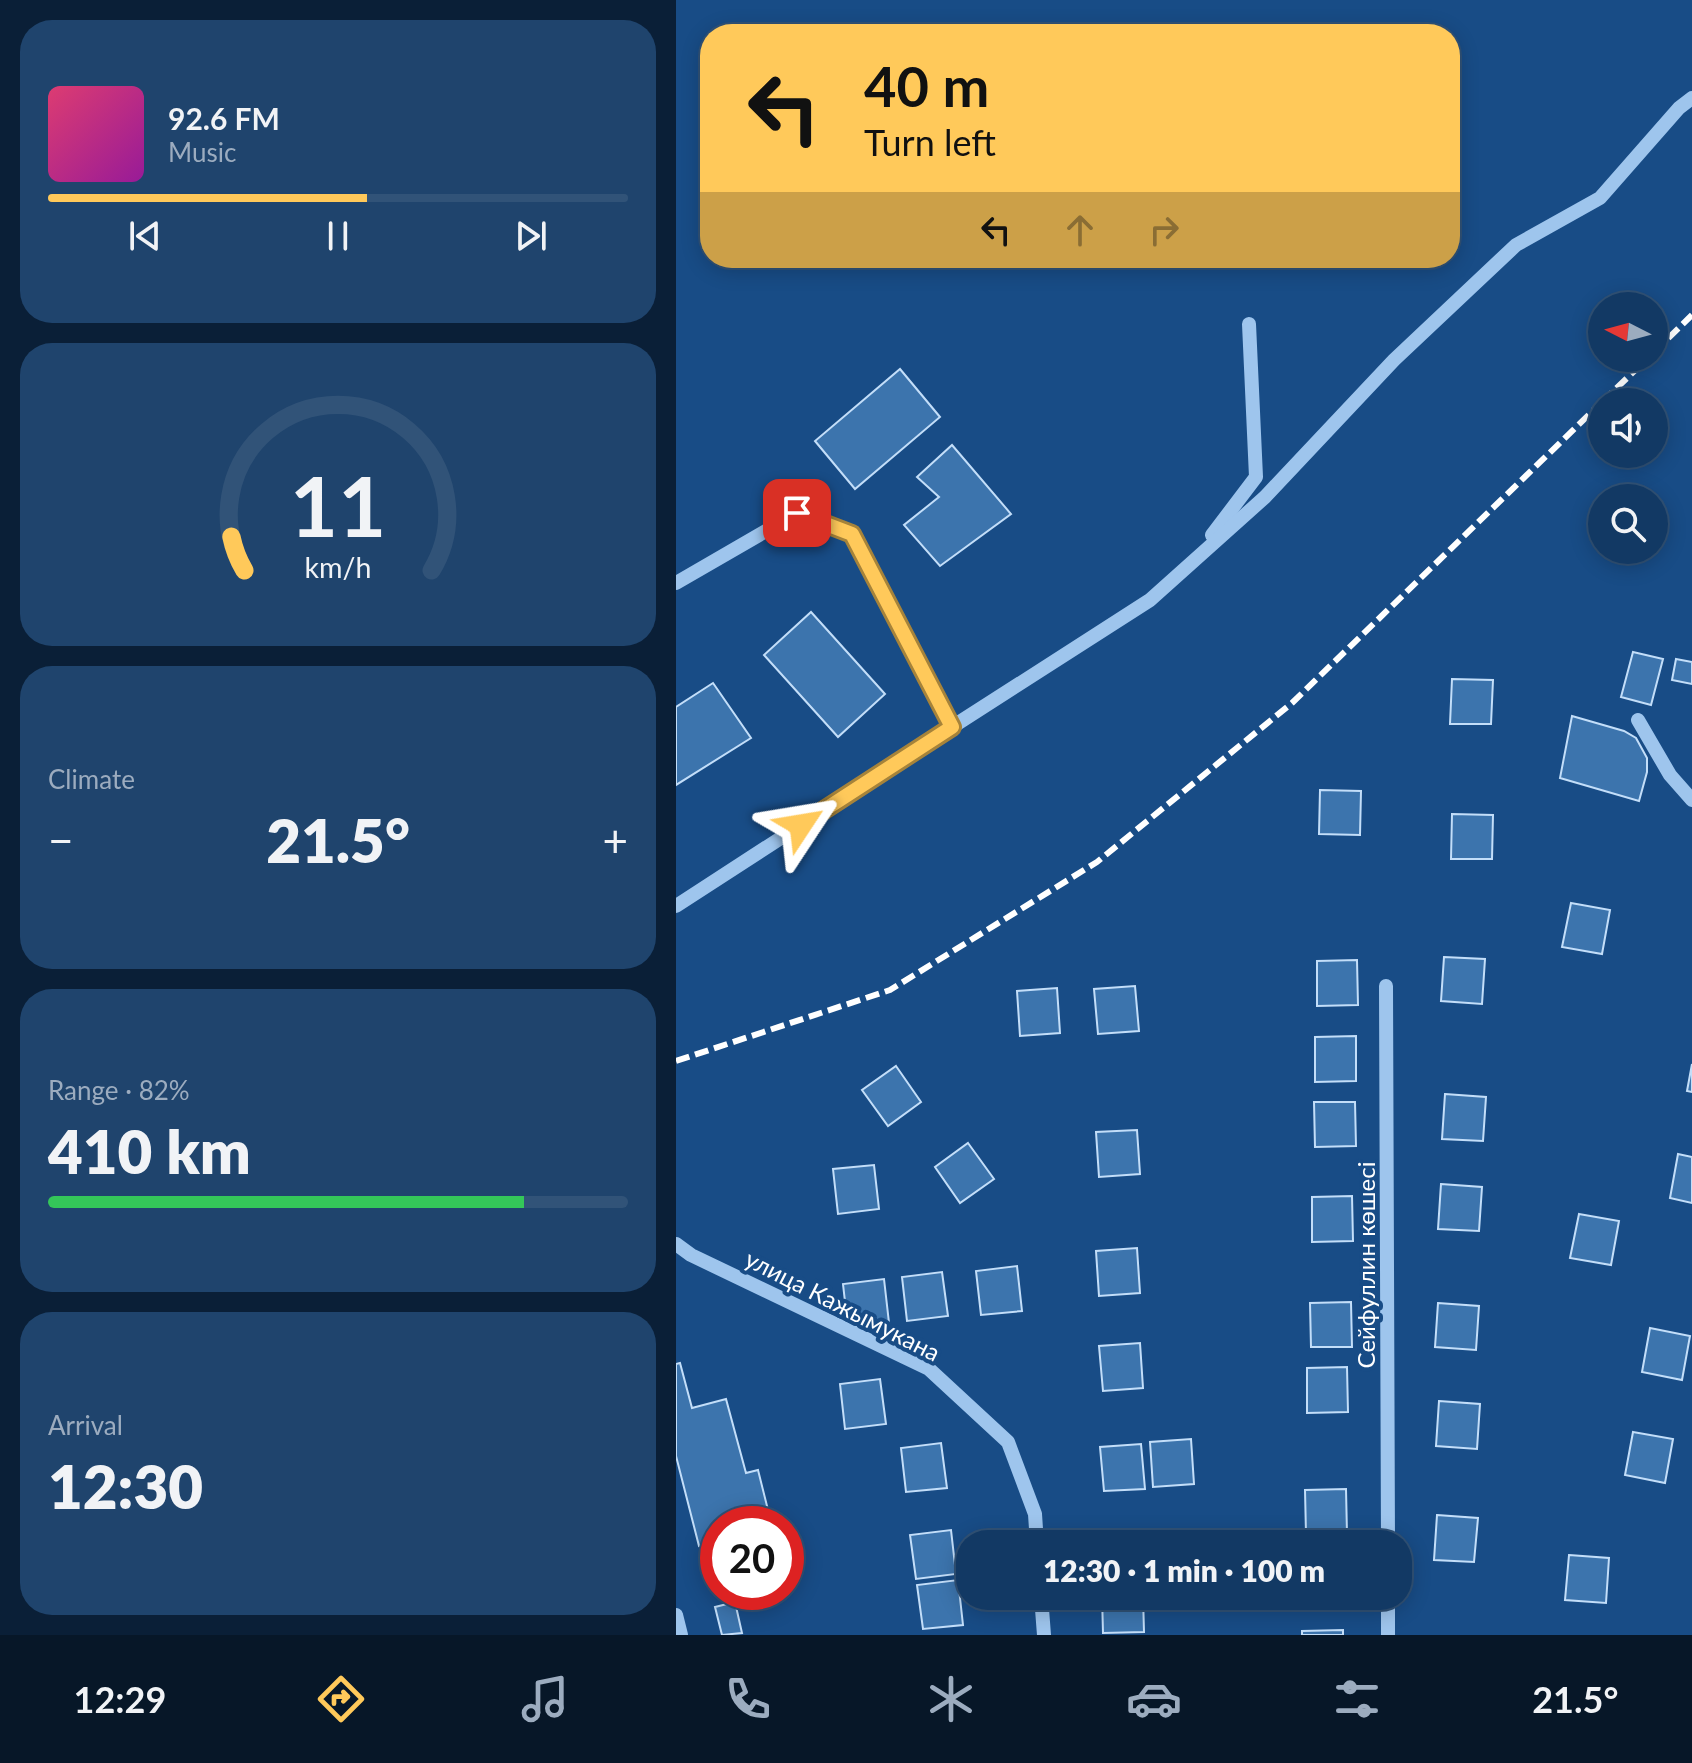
<!DOCTYPE html>
<html lang="en">
<head>
<meta charset="utf-8">
<style>
	:root { --surface:#123964; --page:#1f446d; --text:#f1f3f6; --muted:#9cacbf; --line:#315378; --accent:#ffc95a }
	body { margin:0; font-family:Lato,sans-serif; background:var(--page); color:var(--text); height:100vh; display:flex; flex-direction:column; font-size:30px; white-space:nowrap }
	* { box-sizing:border-box; margin:0 }
	p { font-size:26px; color:var(--muted) }
	.icon { flex:none; width:44px; height:44px; fill:none; stroke:currentColor; stroke-width:2; stroke-linecap:round; stroke-linejoin:round }
	.map { position:relative; flex:1; overflow:hidden }
	.sheet { display:flex; flex-direction:column; gap:20px; padding:20px; background:#0a1f37; width:676px }
	.sheet>* { flex:none }
	.banner { position:absolute; left:24px; top:24px; width:760px; height:244px; border-radius:32px; box-shadow:0 4px 20px #0003,0 0 0 2px var(--line); background:#ffc95a; color:#111; overflow:hidden }
	.needle { width:52px; rotate:276deg }
	.fabs { position:absolute; left:912px; top:292px; display:grid; gap:16px }
	.fabs a { display:grid; place-items:center; width:80px; height:80px; border-radius:50%; background:var(--surface); box-shadow:0 4px 20px #0003,0 0 0 2px var(--line); font-size:40px }
	.speed { position:absolute; left:24px; top:1506px; display:flex; gap:16px; font-size:40px; font-weight:700; text-align:center }
	.speed>* { display:grid; place-content:center; width:104px; height:104px; border-radius:50%; background:var(--surface); box-shadow:0 4px 20px #0003,0 0 0 2px var(--line); line-height:1 }
	.speed .limit { border:12px solid #d22; background:#fff; color:#111 }
	.pin { position:absolute; display:grid; place-items:center; width:68px; height:68px; color:#fff; margin:-34px; border-radius:16px; box-shadow:0 4px 12px #0006 }
	.me { position:absolute; width:88px; margin:-44px; rotate:57deg; stroke-linejoin:round; filter:drop-shadow(0 0 6px #0008) }
	.turn { display:flex; align-items:center; gap:28px; height:168px; padding:0 32px; font-size:36px }
	.turn .icon { width:104px; height:104px; stroke-width:2.5 }
	.turn b { display:block; font-size:56px; line-height:68px }
	.lanes { display:flex; align-items:center; height:76px; padding:0 32px; background:#0003; justify-content:center; gap:40px; direction:ltr }
	.lanes .off { opacity:.35 }
	.big { font-size:60px; font-weight:800; line-height:1.1 }
	.sheet .tile { flex:1; display:flex; flex-direction:column; justify-content:center; gap:12px; min-width:0; padding:0 28px; border-radius:32px; background:var(--page) }
	.sheet .dial { align-items:center; gap:0 }
	.dial svg { height:208px; overflow:visible; fill:none; stroke:var(--line); stroke-width:7; stroke-linecap:round; text-anchor:middle }
	.dial text { fill:var(--text); stroke:none }
	.song { display:flex; align-items:center; gap:24px }
	.cover { width:96px; height:96px; border-radius:12px; background:linear-gradient(135deg,hsl(340 70% 55%),hsl(300 70% 35%)) }
	.played { height:8px; border-radius:4px; background:linear-gradient(90deg,var(--accent) 55%,var(--line) 55%) }
	.keys { display:flex; justify-content:space-around; direction:ltr }
	.heat { display:flex; justify-content:space-between; align-items:center; font-size:44px; direction:ltr }
	.charge { height:12px; border-radius:6px; background:linear-gradient(90deg,#34c759 82%,var(--line) 0) }
	.trip { position:absolute; left:280px; top:1530px; width:456px; height:80px; border-radius:32px; background:var(--surface); box-shadow:0 4px 20px #0003,0 0 0 2px var(--line); font-weight:800; line-height:80px; text-align:center }
	.menu { display:flex; height:128px; justify-content:space-around; align-items:center; background:#071728; color:var(--muted) }
	.menu .icon { width:56px; height:56px }
	.menu .on { color:var(--accent) }
	.menu b { font-size:36px; color:var(--text) }
	main { display:flex; flex:1; min-height:0 }
	.map>svg:first-child { display:block }
	.building { fill:#3c74ad; stroke:#c3def9; stroke-width:2 }
	.lines { fill:none; stroke-linecap:round; stroke-linejoin:round }
	.minor { stroke:#9ec5ed; stroke-width:14 }
	.rail { stroke:#fff; stroke-width:6; stroke-dasharray:14 6; stroke-linecap:butt }
	.route-casing { stroke:#a6833a; stroke-width:20 }
	.route { stroke:#ffc95a; stroke-width:14 }
	.labels { text-anchor:middle; dominant-baseline:central; stroke-width:8; stroke-linejoin:round; paint-order:stroke }
	.street-label { font-size:24px; fill:#fff; stroke:#184c86 }
</style>
</head>
<body>
<main>
<section class="sheet">
<div class="tile">
<div class="song"><i class="cover"></i><div><b>92.6 FM</b><p>Music</p></div></div>
<div class="played"></div>
<div class="keys"><svg class="icon" aria-label="previous" viewBox="0 0 24 24"><path d="M18 5L8 12l10 7zM5 5v14"/></svg><svg class="icon" aria-label="pause" viewBox="0 0 24 24"><path d="M8 5v14M16 5v14"/></svg><svg class="icon" aria-label="next" viewBox="0 0 24 24"><path d="M6 5l10 7-10 7zM19 5v14"/></svg></div>
</div>
<div class="tile dial"><svg viewBox="0 0 100 80">
<path d="M14 69A42 42 0 1 1 86 69"/>
<path d="M14 69A42 42 0 0 1 9 56" stroke="#ffc95a"/>
<text x="50" y="56" font-size="32" font-weight="700">11</text>
<text x="50" y="72" font-size="11">km/h</text>
</svg></div>
<div class="tile"><p>Climate</p>
<div class="heat"><a>−</a><b class="big">21.5°</b><a>+</a></div>
</div>
<div class="tile"><p>Range · 82%</p><b class="big">410 km</b><div class="charge"></div></div>
<div class="tile"><p>Arrival</p><b class="big">12:30</b></div>
</section>
<div class="map">
<svg width="1016" height="1635" viewBox="0 0 1016 1635">
	<rect width="100%" height="100%" fill="#184c86"/>
	<!-- building -->
	<g class="building">
		<polygon points="224,369 264,417 179,489 139,441"/>
		<polygon points="276,445 335,514 264,566 228,525 263,497 241,477"/>
		<polygon points="135,612 209,694 162,737 88,655"/>
		<polygon points="957,652 987,659 975,705 945,697"/>
		<polygon points="1000,659 1016,662 1016,684 996,680"/>
		<polygon points="776,679 817,680 815,724 774,724"/>
		<polygon points="37,683 75,738 0,785 0,707"/>
		<polygon points="896,716 948,731 960,738 971,758 971,772 963,801 884,778"/>
		<polygon points="644,790 685,791 684,835 643,834"/>
		<polygon points="776,814 817,815 816,859 775,859"/>
		<polygon points="895,903 934,910 926,954 886,947"/>
		<polygon points="768,957 809,959 806,1004 765,1001"/>
		<polygon points="681,960 682,1005 641,1006 641,961"/>
		<polygon points="459,986 463,1031 422,1034 418,989"/>
		<polygon points="381,988 384,1033 344,1036 341,991"/>
		<polygon points="680,1036 680,1081 639,1082 639,1037"/>
		<polygon points="1016,1064 1016,1092 1011,1091"/>
		<polygon points="220,1066 245,1102 212,1126 186,1090"/>
		<polygon points="769,1094 810,1097 807,1141 766,1139"/>
		<polygon points="638,1102 679,1102 680,1146 639,1147"/>
		<polygon points="461,1130 464,1174 423,1177 420,1132"/>
		<polygon points="292,1143 318,1179 284,1203 259,1167"/>
		<polygon points="1002,1154 1016,1157 1016,1203 994,1198"/>
		<polygon points="198,1165 203,1209 162,1214 157,1169"/>
		<polygon points="765,1184 806,1187 803,1231 762,1229"/>
		<polygon points="676,1196 677,1241 636,1242 636,1197"/>
		<polygon points="903,1214 943,1221 935,1265 894,1258"/>
		<polygon points="461,1248 464,1293 423,1296 420,1251"/>
		<polygon points="341,1266 346,1311 305,1315 300,1271"/>
		<polygon points="266,1272 272,1316 231,1321 226,1277"/>
		<polygon points="208,1279 213,1323 172,1328 167,1284"/>
		<polygon points="675,1302 676,1347 635,1347 634,1303"/>
		<polygon points="762,1303 803,1306 800,1350 759,1347"/>
		<polygon points="974,1328 1014,1336 1006,1380 966,1372"/>
		<polygon points="464,1343 467,1388 427,1391 423,1346"/>
		<polygon points="4,1363 16,1408 50,1399 70,1473 82,1470 92,1510 78,1514 80,1524 42,1524 42,1549 40,1542 23,1546 0,1456 0,1364"/>
		<polygon points="671,1367 672,1412 631,1413 631,1368"/>
		<polygon points="204,1379 210,1424 169,1429 164,1384"/>
		<polygon points="763,1401 804,1404 801,1449 760,1446"/>
		<polygon points="957,1432 997,1439 989,1483 949,1475"/>
		<polygon points="515,1439 518,1484 477,1487 474,1442"/>
		<polygon points="265,1443 271,1488 230,1492 225,1448"/>
		<polygon points="465,1444 469,1489 428,1491 424,1447"/>
		<polygon points="670,1489 671,1534 630,1534 629,1490"/>
		<polygon points="761,1515 802,1518 798,1562 758,1560"/>
		<polygon points="275,1530 280,1574 240,1579 234,1535"/>
		<polygon points="893,1555 933,1558 930,1603 889,1600"/>
		<polygon points="282,1580 287,1625 247,1629 241,1585"/>
		<polygon points="426,1596 467,1596 468,1632 427,1633"/>
		<polygon points="59,1602 66,1633 46,1635 39,1607"/>
		<polygon points="667,1630 667,1635 626,1635 626,1631"/>
	</g>
	<g class="lines">
		<!-- minor -->
		<g class="minor">
			<polyline points="536,535 580,477 573,324"/>
			<polyline points="0,583 121,513 176,534 276,727 0,906"/>
			<polyline points="962,720 994,775 1016,800"/>
			<polyline points="276,727 474,600 589,497 718,360 840,245 924,198 1003,108 1016,98"/>
			<polyline points="710,986 712,1544"/>
			<polyline points="0,1244 15,1255 253,1369 332,1442 359,1514 361,1544"/>
			<polyline points="365,1596 368,1635"/>
			<polyline points="712,1596 712,1635"/>
			<polyline points="0,1615 5,1635"/>
		</g>
		<!-- rail -->
		<g class="rail">
			<polyline points="978,352 1016,315"/>
			<polyline points="926,402 972,358"/>
			<polyline points="0,1061 214,990 421,862 616,703 926,402"/>
		</g>
	</g>
	<g class="lines">
		<defs>
			<polyline id="route" points="121,513 176,534 276,727 125,825"/>
		</defs>
		<!-- route casing -->
		<use href="#route" class="route-casing"/>
		<!-- route -->
		<use href="#route" class="route"/>
	</g>
	<g class="labels">
		<!-- street labels -->
		<g class="street-label">
			<text transform="translate(689 1265) rotate(-90)">Сейфуллин көшесі</text>
			<text transform="translate(167 1305) rotate(27)">улица Кажымукана</text>
		</g>
	</g>
</svg>
<div class="fabs">
<a><svg class="needle" viewBox="-14 -14 28 28"><path d="M0-13l5 13h-10z" fill="#e53935"/><path d="M0 13l5-13h-10z" fill="#9cacbf"/></svg></a>
<a><svg class="icon" aria-label="sound" viewBox="0 0 24 24"><path d="M4 9h4l5-4v14l-5-4H4zM17 9q2 3 0 6"/></svg></a>
<a><svg class="icon" aria-label="search" viewBox="0 0 24 24"><circle cx="10" cy="10" r="6"/><path d="M15 15l6 6"/></svg></a>
</div>
<div class="speed"><div class="limit">20</div></div>
<div class="pin" style="left:121px;top:513px;background:#d93025"><svg class="icon" aria-label="arrive" viewBox="0 0 24 24"><path d="M6 21V4h12l-3 4 3 4H6"/></svg></div>
<svg class="me" style="left:125px;top:825px" viewBox="-20 -20 40 40"><path d="M0-17L14 15 0 8-14 15z" fill="#ffc95a" stroke="#fff" stroke-width="4"/></svg>
<div class="trip">12:30 · 1 min · 100 m</div>
<div class="banner">
<div class="turn"><svg class="icon" aria-label="left" viewBox="0 0 24 24"><path d="M17 20v-9H6M10 6l-5 5 5 5"/></svg><div><b>40 m</b>Turn left</div></div>
<div class="lanes"><svg class="icon" aria-label="left" viewBox="0 0 24 24"><path d="M17 20v-9H6M10 6l-5 5 5 5"/></svg><svg class="icon off" aria-label="ahead" viewBox="0 0 24 24"><path d="M12 20V5M6 11l6-6 6 6"/></svg><svg class="icon off" aria-label="right" viewBox="0 0 24 24"><path d="M7 20v-9h11M14 6l5 5-5 5"/></svg></div>
</div>
</div>
</main>
<nav class="menu">
<b>12:29</b>
<svg class="icon on" aria-label="directions" viewBox="0 0 24 24"><path d="M12 3l9 9-9 9-9-9zM9 14v-3h6M13 9l2 2-2 2"/></svg>
<svg class="icon" aria-label="music" viewBox="0 0 24 24"><path d="M9 18V5l10-2v13"/><circle cx="6" cy="18" r="3"/><circle cx="16" cy="16" r="3"/></svg>
<svg class="icon" aria-label="phone" viewBox="0 0 24 24"><path d="M5 4h4l2 5-3 2q2 4 5 5l2-3 5 2v4C11 20 4 13 5 4z"/></svg>
<svg class="icon" aria-label="climate" viewBox="0 0 24 24"><path d="M12 3v18M4 7l16 10M4 17L20 7"/></svg>
<svg class="icon" aria-label="car" viewBox="0 0 24 24"><path d="M5 17H2v-5l4-1 3-4h7l3 4 3 1v5h-3M9 17h6M6 11h13"/><circle cx="7" cy="17" r="2"/><circle cx="17" cy="17" r="2"/></svg>
<svg class="icon" aria-label="filters" viewBox="0 0 24 24"><path d="M4 7h16M4 17h16"/><circle cx="9" cy="7" r="2"/><circle cx="15" cy="17" r="2"/></svg>
<b>21.5°</b>
</nav>
</body>
</html>
